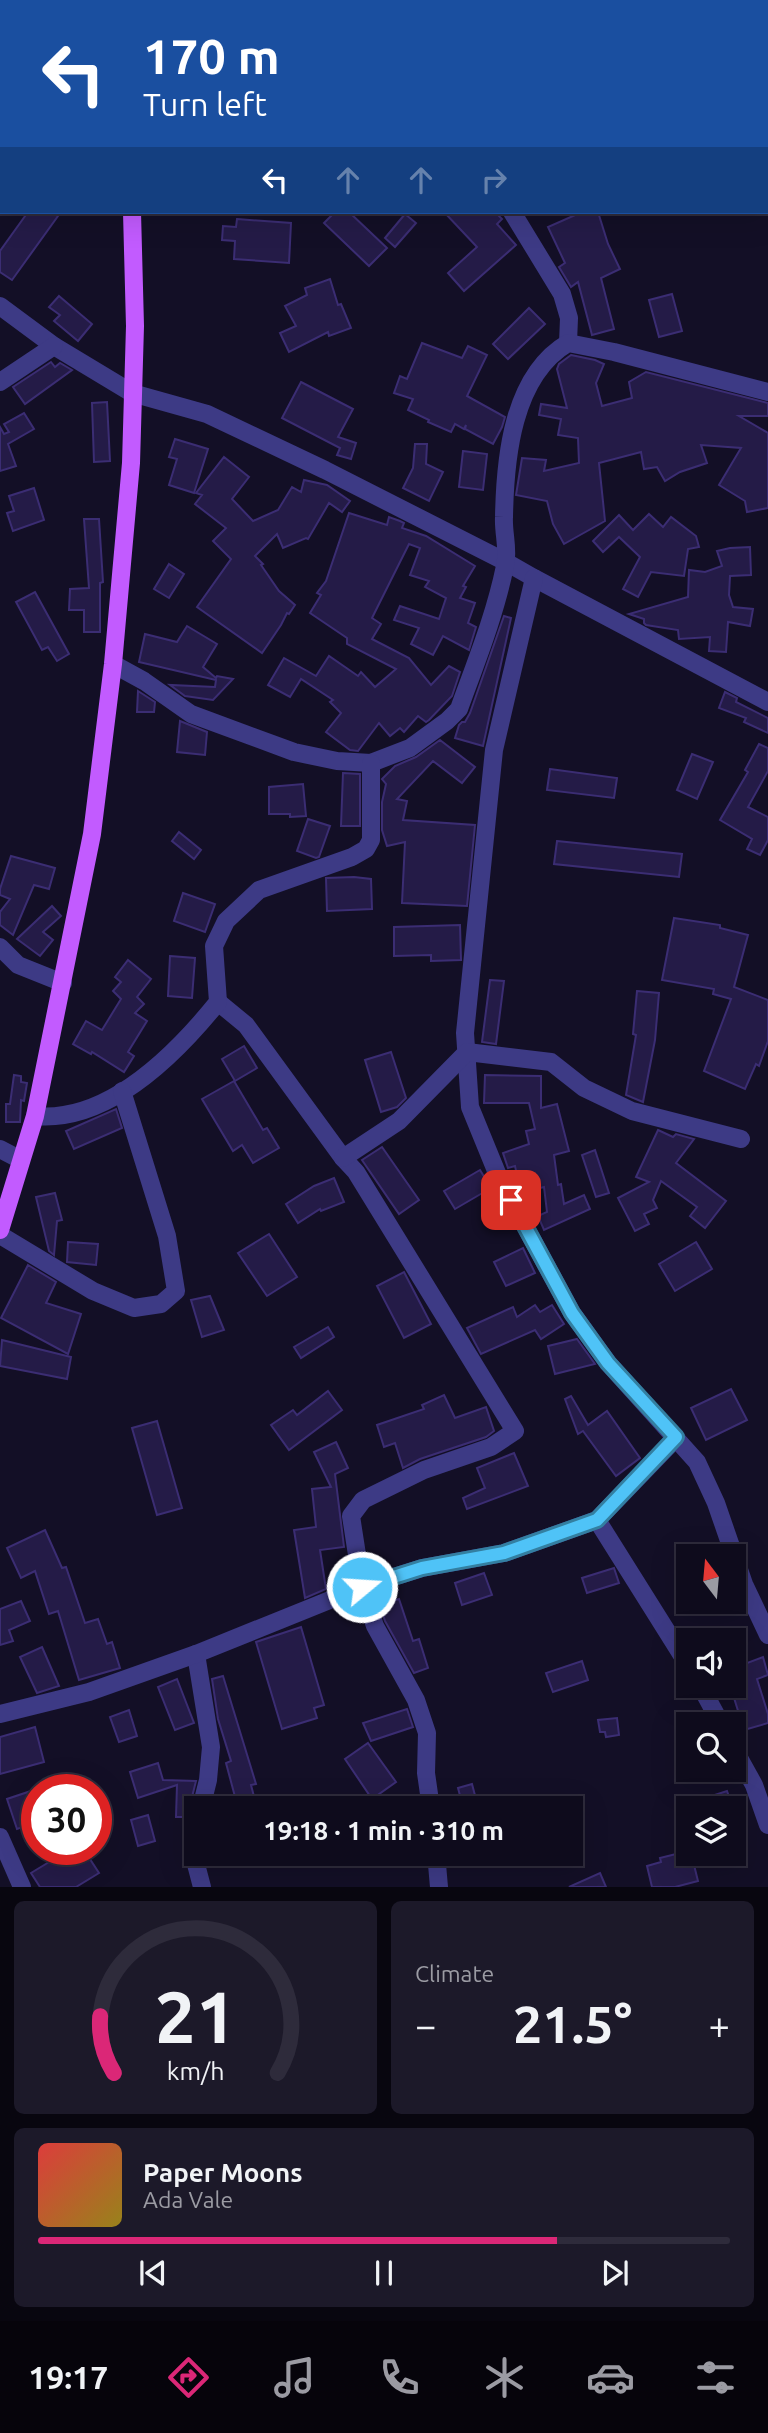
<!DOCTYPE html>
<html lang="en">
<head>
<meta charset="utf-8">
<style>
	:root { --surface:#0e0b1c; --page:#1c1929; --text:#f1f3f6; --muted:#9b9ba3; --line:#2e2b3b; --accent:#db2777 }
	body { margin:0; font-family:Ubuntu,sans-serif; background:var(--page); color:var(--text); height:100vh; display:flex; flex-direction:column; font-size:26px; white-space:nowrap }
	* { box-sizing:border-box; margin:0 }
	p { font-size:23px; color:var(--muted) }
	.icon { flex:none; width:38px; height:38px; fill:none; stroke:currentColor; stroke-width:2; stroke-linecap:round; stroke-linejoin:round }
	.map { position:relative; height:1887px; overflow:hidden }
	.drawer { display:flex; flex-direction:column; gap:14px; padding:14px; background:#08060f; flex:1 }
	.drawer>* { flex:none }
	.banner { position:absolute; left:0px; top:0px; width:768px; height:214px; box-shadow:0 7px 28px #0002,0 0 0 2px var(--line); background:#1a4fa0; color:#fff; overflow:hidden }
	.needle { width:46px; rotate:344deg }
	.buttons { position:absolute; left:676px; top:1544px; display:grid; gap:14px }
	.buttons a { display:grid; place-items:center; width:70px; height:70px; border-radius:0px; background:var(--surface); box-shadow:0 7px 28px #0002,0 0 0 2px var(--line); font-size:35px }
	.speed { position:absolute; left:21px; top:1774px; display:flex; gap:14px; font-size:35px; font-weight:700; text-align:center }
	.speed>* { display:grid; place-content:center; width:91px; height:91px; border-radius:50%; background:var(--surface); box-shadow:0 7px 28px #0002,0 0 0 2px var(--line); line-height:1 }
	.speed .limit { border:10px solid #d22; background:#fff; color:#111 }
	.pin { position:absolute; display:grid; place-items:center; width:60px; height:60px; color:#fff; margin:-30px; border-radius:14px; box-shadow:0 4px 10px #0006 }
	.me { position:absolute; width:77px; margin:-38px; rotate:72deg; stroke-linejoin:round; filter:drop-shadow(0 0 5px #0008) }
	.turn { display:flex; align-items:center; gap:24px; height:147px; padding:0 28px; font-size:32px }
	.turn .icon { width:91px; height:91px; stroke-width:2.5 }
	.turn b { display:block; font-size:49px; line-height:60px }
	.lanes { display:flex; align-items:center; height:66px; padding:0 28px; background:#0003; justify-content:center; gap:35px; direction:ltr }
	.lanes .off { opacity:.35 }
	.big { font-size:52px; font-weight:600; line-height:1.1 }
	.drawer .widget { flex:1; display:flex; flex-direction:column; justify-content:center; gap:10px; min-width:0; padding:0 24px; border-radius:10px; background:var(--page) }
	.drawer .dial { align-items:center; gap:0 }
	.dial svg { height:182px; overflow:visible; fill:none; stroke:var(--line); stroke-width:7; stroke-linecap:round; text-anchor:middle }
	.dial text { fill:var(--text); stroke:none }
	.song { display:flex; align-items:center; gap:21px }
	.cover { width:84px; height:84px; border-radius:10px; background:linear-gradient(135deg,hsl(0 70% 55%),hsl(50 70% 35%)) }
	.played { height:7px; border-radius:4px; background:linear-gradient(90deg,var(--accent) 75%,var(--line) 75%) }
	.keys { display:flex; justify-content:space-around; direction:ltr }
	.heat { display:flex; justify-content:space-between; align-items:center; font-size:38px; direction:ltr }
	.drawer .tiles { flex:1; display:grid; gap:14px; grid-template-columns:1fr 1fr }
	.widget:last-child { grid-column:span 2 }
	.trip { position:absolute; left:184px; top:1796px; width:399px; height:70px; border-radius:0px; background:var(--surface); box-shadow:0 7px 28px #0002,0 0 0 2px var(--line); font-weight:600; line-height:70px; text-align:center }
	.menu { display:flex; height:112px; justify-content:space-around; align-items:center; background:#06040b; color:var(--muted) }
	.menu .icon { width:49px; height:49px }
	.menu .on { color:var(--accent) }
	.menu b { font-size:32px; color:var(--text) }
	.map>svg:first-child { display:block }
	.building { fill:#241b47; stroke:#3b2d73; stroke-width:2 }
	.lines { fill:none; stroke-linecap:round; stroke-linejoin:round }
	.minor { stroke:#3d3a85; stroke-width:18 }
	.major { stroke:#c25bff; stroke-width:18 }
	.route-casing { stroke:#337fa1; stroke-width:18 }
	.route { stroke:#4fc3f7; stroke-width:12 }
</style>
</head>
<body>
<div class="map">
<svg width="768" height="1887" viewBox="0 0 768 1887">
	<rect width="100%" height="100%" fill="#130f26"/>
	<!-- building -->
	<g class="building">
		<polygon points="28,212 52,212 58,216 12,280 0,272 0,251"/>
		<polygon points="335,212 349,212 387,248 369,266 324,223"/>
		<polygon points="444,212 495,212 502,219 497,224 516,245 464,291 448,273 477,247"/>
		<polygon points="582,212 598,212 608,244 620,269 601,278 614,329 592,335 578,282 571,287 559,267 565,263 548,227"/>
		<polygon points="405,214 416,223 395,247 385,238"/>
		<polygon points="237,219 291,223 289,263 234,259 235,241 222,240 223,226 236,227"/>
		<polygon points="330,279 338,305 341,304 351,328 329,336 328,332 289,352 280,333 296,326 285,306 307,295 305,288"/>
		<polygon points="672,294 682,331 659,337 649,300"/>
		<polygon points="59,296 92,324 78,341 54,321 60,315 49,307"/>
		<polygon points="529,308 545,324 508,359 493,344"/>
		<polygon points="422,343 462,358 468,346 487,355 467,396 505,417 502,427 493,444 465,429 466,425 464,429 455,424 451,432 428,422 429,420 408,410 413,399 394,393 400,376 407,379"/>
		<polygon points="571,355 595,360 604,364 596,383 602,406 632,398 629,382 646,372 768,403 768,416 739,416 768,433 768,508 747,512 745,501 719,485 741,448 701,445 707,463 680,472 665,481 657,467 644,469 641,452 599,463 605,521 564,544 553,524 547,501 516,495 522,458 546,460 544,471 579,463 578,438 558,435 561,419 539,415 541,404 567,408 557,369 559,364"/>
		<polygon points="51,362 55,367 60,363 72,370 25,404 13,387"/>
		<polygon points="301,382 353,409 338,437 356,443 351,459 337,455 340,448 282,418"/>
		<polygon points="107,402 110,461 94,462 92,403"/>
		<polygon points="24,413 34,429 8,444 16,466 0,471 0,427 4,434 9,432 4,424"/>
		<polygon points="175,439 208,449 194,493 169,485 177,459 169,457"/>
		<polygon points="415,444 427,444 426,464 443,472 429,501 403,488 413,468"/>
		<polygon points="463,451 487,454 483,490 459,487"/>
		<polygon points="224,457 249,477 232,499 253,521 278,510 292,487 301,492 304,480 327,485 350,501 342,512 329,503 308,539 306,538 283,548 277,534 255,556 263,564 261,565 279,591 295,605 289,614 287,613 281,625 262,653 197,607 231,559 213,541 226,528 195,504 202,495 196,493"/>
		<polygon points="34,488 44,520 13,531 7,513 14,511 9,496"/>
		<polygon points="349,513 387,525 389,517 400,521 404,523 402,528 426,536 475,566 463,586 466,587 460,598 475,603 468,623 476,627 469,650 443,636 433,655 411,644 419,628 394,620 400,606 439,619 446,598 425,587 429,581 410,575 420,548 409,544 372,618 381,624 372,639 409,658 431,685 449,666 460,672 452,696 429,720 426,722 418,716 404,732 400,728 390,736 379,723 358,751 350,750 326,732 341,713 330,702 333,700 301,679 290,697 268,685 284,658 316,676 329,656 358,676 361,672 375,687 396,669 347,644 347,638 310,613 321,595 317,593 326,581"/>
		<polygon points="649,514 663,527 671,517 696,536 699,547 688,549 684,576 651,572 638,597 623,589 640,557 619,537 603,552 593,541 619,515 633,530"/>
		<polygon points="84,519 99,519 103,582 100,583 100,632 84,632 84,610 69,610 70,589 89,588"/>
		<polygon points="750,547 751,575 730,576 729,595 733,607 753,609 750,626 728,622 726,652 709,651 710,637 679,639 678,630 646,625 644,623 644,619 629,614 688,597 689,570 705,572 722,566 717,551 730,548"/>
		<polygon points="169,564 184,574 169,598 154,589"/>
		<polygon points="35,592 69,654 57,661 48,647 42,650 16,602"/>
		<polygon points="504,616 511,618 483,746 455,738 459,725 462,722 465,722 470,713"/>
		<polygon points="187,626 217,644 203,667 216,678 217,676 233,679 213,700 185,696 170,685 215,687 216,680 139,662 145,634 177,642"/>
		<polygon points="138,691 155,702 154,712 137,712"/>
		<polygon points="725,692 737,698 736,702 768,718 768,733 744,722 746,718 719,708"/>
		<polygon points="180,721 207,732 205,755 177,752"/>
		<polygon points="440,740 475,767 462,783 433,761 397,799 407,801 403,820 475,825 467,906 402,903 405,842 387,846 382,830 382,802 386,784 382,779 395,766 416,757"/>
		<polygon points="759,744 768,748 768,771 748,807 768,817 768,840 760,855 747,849 752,839 720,820 748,772 745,770"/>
		<polygon points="692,754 713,762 697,799 677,790"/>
		<polygon points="550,769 617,778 614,798 547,790"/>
		<polygon points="343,773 360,774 360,826 341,826"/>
		<polygon points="303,784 306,816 290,817 290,814 269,814 269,787"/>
		<polygon points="308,819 330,826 319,857 316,858 297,851"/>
		<polygon points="179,832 201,850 194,859 172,841"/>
		<polygon points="557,841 682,854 679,877 554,864"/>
		<polygon points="11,856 55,868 49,889 34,885 13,935 0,925 0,912 10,899 0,895 0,889"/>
		<polygon points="354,877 371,879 372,909 327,911 326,878"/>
		<polygon points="183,893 215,904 205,932 174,921"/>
		<polygon points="52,906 61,916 43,932 53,940 40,956 17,939"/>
		<polygon points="674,918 720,925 720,928 748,935 734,987 768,1000 768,1041 759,1066 756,1064 745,1089 704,1071 731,999 713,994 714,989 662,980"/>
		<polygon points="460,925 461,960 431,961 431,955 394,956 394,927"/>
		<polygon points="170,956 195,958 192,998 168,996"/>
		<polygon points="128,960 151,979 137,997 144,1004 135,1013 147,1021 128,1052 134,1056 124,1072 92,1052 91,1054 73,1044 86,1021 102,1030 121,999 113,991 121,982 115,977"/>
		<polygon points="490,980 504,981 496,1044 482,1042"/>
		<polygon points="637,991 659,993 655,1040 643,1102 626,1095 636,1035 633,1034"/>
		<polygon points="244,1046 257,1068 235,1081 222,1059"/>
		<polygon points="391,1052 406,1098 397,1107 381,1112 365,1060"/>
		<polygon points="14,1075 21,1076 21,1082 27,1083 24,1101 21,1100 20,1122 6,1122 6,1104 10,1104"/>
		<polygon points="485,1075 541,1076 541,1108 557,1104 569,1151 554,1155 558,1185 561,1184 564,1204 584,1195 590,1209 544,1230 538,1216 547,1212 544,1187 521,1193 515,1166 508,1168 503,1153 529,1144 526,1131 535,1129 529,1103 484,1103"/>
		<polygon points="234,1081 263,1130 267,1128 279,1148 253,1163 242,1145 233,1151 202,1099"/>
		<polygon points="116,1109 122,1128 74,1149 66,1131"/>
		<polygon points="658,1130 673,1137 676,1134 694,1139 676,1163 726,1201 705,1228 690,1216 697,1207 661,1181 653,1200 657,1208 644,1214 649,1224 635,1231 618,1198 649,1182 636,1177"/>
		<polygon points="382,1147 419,1200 399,1214 362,1160"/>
		<polygon points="595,1150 609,1193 596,1197 582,1155"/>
		<polygon points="480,1170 491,1188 455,1209 444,1191"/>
		<polygon points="334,1178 344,1202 321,1211 320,1209 298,1223 286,1204 314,1186"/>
		<polygon points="55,1193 62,1220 57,1221 54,1255 49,1251 36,1197"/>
		<polygon points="269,1234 297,1277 267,1296 238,1253"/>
		<polygon points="68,1242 98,1244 96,1265 67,1262"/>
		<polygon points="696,1242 712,1269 675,1291 659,1264"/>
		<polygon points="523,1248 535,1273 506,1286 494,1262"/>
		<polygon points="28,1265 56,1282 46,1303 81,1314 68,1354 1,1318"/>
		<polygon points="404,1272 431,1324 404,1338 377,1286"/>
		<polygon points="210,1296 224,1330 202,1337 191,1300"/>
		<polygon points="535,1305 540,1312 552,1305 564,1324 541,1339 535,1330 481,1354 467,1328 513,1307 517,1317"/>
		<polygon points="328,1327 334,1337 301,1358 294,1347"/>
		<polygon points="577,1339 595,1364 555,1374 548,1346"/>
		<polygon points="2,1340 71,1357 67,1379 0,1366"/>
		<polygon points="731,1389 747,1420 706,1440 691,1408"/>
		<polygon points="328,1391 342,1410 289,1450 271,1425 293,1410 297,1415"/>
		<polygon points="444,1395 455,1418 486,1407 494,1431 486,1437 420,1459 403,1468 395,1443 384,1447 377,1425 424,1409 422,1405"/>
		<polygon points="571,1396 588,1425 607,1411 640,1458 616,1476 583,1431 578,1434 565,1399"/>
		<polygon points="157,1421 182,1508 157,1515 132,1428"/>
		<polygon points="336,1442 348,1468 335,1474 344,1547 320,1550 326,1589 305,1598 294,1530 316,1527 312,1489 331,1487 314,1452"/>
		<polygon points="514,1453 528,1486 467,1509 463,1498 485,1488 477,1468"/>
		<polygon points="45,1530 62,1568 66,1567 85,1623 98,1619 107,1644 112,1642 120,1668 79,1680 58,1611 49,1614 35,1571 21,1578 7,1548"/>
		<polygon points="614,1568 619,1583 587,1593 582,1578"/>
		<polygon points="484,1573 492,1595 462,1605 455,1583"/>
		<polygon points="399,1599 413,1641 419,1639 428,1668 414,1673 385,1621 380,1605"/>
		<polygon points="21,1601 30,1621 9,1630 13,1641 0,1645 0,1609"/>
		<polygon points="301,1627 324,1705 314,1708 317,1718 282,1729 256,1642"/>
		<polygon points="42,1647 59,1686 37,1693 20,1657"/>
		<polygon points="763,1657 768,1675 757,1679 768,1714 768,1723 744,1730 730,1685 746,1685 739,1666"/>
		<polygon points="582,1661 588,1680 553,1692 546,1673"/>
		<polygon points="223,1676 256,1784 251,1785 257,1808 238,1808 226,1763 231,1761 218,1719 212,1679"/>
		<polygon points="177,1679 194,1723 175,1730 158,1687"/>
		<polygon points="407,1709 413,1727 371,1741 363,1723"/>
		<polygon points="129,1710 137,1736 119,1742 110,1717"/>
		<polygon points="617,1718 619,1735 606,1737 605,1732 600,1732 598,1720"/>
		<polygon points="35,1727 44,1762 0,1774 0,1737"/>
		<polygon points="368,1743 396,1782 372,1799 345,1759"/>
		<polygon points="158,1763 163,1780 196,1781 190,1805 192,1817 176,1817 177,1785 138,1798 130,1772"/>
		<polygon points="472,1784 477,1803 463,1807 458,1788"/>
		<polygon points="37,1789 37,1822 17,1829 7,1799"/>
		<polygon points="727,1791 733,1808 685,1808 684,1805"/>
		<polygon points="148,1815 155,1841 138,1846 131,1820"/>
		<polygon points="69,1850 84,1850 99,1873 76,1887 40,1887 31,1873"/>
		<polygon points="688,1851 688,1853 691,1853 698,1881 675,1887 652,1887 647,1866 661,1862 660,1858"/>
		<polygon points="334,1853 371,1853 371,1856 338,1866"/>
		<polygon points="600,1873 606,1887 569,1887"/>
	</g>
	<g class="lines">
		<!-- minor -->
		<g class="minor">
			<polyline points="648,0 651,2"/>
			<polyline points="766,90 768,91"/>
			<polyline points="512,212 562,294 569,318 568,343"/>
			<polyline points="0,306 54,346 132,393 207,414 325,470 506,562 534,578 768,702"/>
			<polyline points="0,382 54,346"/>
			<polyline points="534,578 494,750 465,1033 470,1107 499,1178 572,1313 608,1363 697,1462 716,1503 744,1584 768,1635"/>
			<path d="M113,664l31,17 47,33 103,38 43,9 34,2 39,-15 37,-27 12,-12c17,-47 36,-94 46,-143 4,-16 -2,-33 -1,-49 1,-58 8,-141 64,-174l46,9 154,40"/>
			<polyline points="0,947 18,965 63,983"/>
			<polyline points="218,1002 246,1025 343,1158 356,1172 515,1431 491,1447 424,1470 363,1500 351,1516 362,1587 375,1626 416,1700 427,1733 426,1773 431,1808"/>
			<path d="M35,1116c73,7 141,-62 183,-114l-4,-56 12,-25 33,-31 93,-33 14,-8 5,-9v-77"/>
			<polyline points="0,1149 21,1160"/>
			<polyline points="343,1158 399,1121 467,1052 551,1062 584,1088 632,1111 741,1139"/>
			<polyline points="0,1235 93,1291 134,1308 161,1304 176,1291 167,1236 122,1091"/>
			<polyline points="597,1520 688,1665"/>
			<polyline points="196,1654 211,1747 208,1780 201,1808"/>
			<polyline points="700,1685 721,1724"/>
			<polyline points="0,1714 89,1692 196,1654 362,1587 422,1568 504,1553 597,1520 676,1438"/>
			<polyline points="733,1747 754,1785 768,1825"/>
			<polyline points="196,1830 192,1849 202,1887"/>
			<polyline points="0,1837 22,1887"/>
			<polyline points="436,1853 439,1887"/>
		</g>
		<!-- major -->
		<g class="major">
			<polyline points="122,0 122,2"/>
			<polyline points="0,1230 35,1116 92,834 113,664 131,463 135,326 132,212"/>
		</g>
	</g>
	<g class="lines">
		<defs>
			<polyline id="route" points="362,1587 422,1568 504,1553 597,1520 676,1437 608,1363 572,1313 511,1200"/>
		</defs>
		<!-- route casing -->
		<use href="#route" class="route-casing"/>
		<!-- route -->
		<use href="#route" class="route"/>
	</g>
</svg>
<div class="buttons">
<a><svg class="needle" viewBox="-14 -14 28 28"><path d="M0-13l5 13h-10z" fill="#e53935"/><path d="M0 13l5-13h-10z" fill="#9b9ba3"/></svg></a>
<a><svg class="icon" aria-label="sound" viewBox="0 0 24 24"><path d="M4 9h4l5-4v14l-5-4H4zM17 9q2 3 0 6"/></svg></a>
<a><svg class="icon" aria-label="search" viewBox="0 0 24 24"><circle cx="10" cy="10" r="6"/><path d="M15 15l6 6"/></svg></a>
<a><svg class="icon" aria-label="layers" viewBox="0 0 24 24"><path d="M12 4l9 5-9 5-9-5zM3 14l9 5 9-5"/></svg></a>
</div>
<div class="speed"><div class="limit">30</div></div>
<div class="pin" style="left:511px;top:1200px;background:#d93025"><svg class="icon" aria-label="arrive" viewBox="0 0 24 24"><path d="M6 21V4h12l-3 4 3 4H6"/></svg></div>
<svg class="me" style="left:362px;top:1587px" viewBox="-20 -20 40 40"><circle r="17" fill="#4fc3f7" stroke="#fff" stroke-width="3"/><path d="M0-11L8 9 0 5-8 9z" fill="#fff"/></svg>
<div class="trip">19:18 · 1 min · 310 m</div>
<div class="banner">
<div class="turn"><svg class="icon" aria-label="left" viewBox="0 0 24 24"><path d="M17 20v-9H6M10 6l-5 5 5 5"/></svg><div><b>170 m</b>Turn left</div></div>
<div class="lanes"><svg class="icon" aria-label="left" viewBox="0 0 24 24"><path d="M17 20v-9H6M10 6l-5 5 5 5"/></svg><svg class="icon off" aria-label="ahead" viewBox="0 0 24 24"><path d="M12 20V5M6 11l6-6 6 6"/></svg><svg class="icon off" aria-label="ahead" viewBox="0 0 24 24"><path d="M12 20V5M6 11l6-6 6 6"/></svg><svg class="icon off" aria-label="right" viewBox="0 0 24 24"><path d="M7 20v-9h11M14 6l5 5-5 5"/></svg></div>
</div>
</div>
<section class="drawer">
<div class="tiles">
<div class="widget dial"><svg viewBox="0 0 100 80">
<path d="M14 69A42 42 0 1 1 86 69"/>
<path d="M14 69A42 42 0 0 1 8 44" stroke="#db2777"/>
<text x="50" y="56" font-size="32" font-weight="700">21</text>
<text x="50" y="72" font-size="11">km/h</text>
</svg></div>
<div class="widget"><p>Climate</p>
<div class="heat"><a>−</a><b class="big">21.5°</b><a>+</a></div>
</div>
<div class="widget">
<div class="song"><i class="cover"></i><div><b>Paper Moons</b><p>Ada Vale</p></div></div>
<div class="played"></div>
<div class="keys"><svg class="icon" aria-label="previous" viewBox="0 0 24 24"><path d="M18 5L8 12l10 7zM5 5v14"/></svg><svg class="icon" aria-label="pause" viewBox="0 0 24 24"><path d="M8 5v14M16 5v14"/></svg><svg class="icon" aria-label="next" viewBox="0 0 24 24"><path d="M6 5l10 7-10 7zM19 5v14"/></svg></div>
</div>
</div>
</section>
<nav class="menu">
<b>19:17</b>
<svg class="icon on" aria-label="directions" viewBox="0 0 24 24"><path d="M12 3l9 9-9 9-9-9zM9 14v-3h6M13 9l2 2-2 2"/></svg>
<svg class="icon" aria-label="music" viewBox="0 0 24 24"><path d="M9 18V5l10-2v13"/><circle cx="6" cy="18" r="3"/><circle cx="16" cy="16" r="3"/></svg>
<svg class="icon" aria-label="phone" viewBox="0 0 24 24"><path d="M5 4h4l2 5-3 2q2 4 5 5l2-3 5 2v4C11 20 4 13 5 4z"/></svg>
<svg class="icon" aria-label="climate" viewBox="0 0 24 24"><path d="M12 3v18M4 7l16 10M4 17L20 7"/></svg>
<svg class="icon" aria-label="car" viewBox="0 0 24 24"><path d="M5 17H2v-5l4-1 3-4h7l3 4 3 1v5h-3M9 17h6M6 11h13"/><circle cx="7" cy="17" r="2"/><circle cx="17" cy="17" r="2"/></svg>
<svg class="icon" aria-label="filters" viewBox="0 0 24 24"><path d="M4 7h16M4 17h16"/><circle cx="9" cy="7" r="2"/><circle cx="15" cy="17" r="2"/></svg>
</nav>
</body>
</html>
